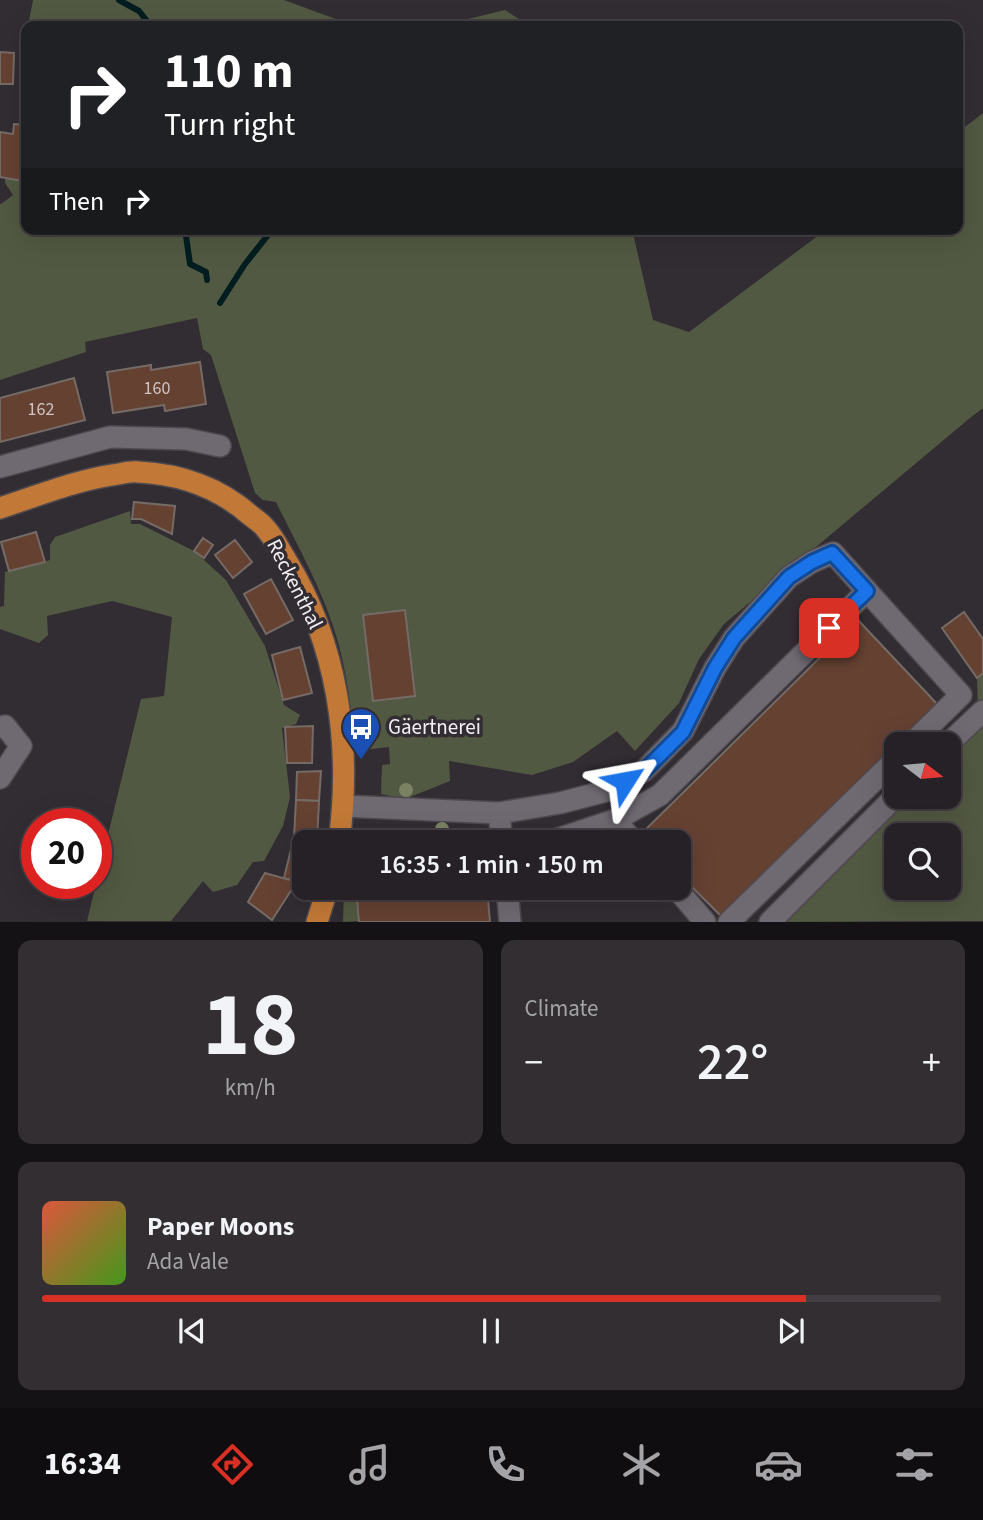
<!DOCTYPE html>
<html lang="en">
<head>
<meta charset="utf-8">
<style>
	:root { --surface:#262126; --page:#322e32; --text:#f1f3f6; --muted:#a4a3a7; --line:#423e43; --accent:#d93025 }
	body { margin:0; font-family:"Source Sans 3",sans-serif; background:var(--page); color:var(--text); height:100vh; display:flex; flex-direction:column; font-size:26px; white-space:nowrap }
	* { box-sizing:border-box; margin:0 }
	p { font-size:23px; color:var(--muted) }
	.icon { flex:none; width:38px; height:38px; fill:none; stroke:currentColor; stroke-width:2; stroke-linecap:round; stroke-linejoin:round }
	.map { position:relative; height:922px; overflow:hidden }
	.sheet { display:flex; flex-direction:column; gap:18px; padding:18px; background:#151215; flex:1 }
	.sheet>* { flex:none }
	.guide { position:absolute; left:21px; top:21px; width:942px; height:214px; border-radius:14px; box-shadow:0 7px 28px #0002,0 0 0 2px var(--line); background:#202124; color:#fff; overflow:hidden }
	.needle { width:46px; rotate:106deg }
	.controls { position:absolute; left:884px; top:732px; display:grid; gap:14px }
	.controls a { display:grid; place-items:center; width:77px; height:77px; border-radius:14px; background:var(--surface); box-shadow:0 7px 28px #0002,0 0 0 2px var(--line); font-size:35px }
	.speed { position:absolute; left:21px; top:808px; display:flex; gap:14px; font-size:35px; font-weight:700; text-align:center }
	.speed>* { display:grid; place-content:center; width:91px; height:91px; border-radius:50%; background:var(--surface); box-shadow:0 7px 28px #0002,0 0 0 2px var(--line); line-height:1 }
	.speed .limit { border:10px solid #d22; background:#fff; color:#111 }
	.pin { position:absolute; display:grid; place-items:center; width:60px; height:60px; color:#fff; margin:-30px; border-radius:14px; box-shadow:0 4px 10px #0006 }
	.me { position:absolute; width:77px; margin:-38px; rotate:56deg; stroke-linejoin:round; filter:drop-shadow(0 0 5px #0008) }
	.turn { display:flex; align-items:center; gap:24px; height:147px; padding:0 28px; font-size:32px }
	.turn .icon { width:91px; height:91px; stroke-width:2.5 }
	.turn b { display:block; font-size:49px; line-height:60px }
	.then { display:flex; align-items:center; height:66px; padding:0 28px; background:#0003; gap:14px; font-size:26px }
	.big { font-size:52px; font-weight:600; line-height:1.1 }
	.sheet .tile { flex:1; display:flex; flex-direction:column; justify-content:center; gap:10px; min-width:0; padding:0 24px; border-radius:14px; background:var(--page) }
	.sheet .dial { align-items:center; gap:0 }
	.dial b { font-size:91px; line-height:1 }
	.song { display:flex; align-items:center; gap:21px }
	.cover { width:84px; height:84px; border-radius:10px; background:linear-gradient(135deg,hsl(10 70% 55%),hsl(100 70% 35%)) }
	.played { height:7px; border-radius:4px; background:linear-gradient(90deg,var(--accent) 85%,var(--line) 85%) }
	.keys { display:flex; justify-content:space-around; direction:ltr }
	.heat { display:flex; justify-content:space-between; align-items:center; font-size:38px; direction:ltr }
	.sheet .tiles { flex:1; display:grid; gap:18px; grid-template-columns:1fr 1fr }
	.tile:last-child { grid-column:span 2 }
	.trip { position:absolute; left:292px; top:830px; width:399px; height:70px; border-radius:14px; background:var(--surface); box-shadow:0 7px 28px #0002,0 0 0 2px var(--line); font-weight:600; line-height:70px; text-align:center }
	.menu { display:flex; height:112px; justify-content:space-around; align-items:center; background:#0f0d0f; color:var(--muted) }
	.menu .icon { width:49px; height:49px }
	.menu .selected { color:var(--accent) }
	.menu b { font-size:32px; color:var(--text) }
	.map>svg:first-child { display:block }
	.green { fill:#525942; fill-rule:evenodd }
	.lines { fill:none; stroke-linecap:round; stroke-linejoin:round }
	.stream { stroke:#021d20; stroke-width:6 }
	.building { fill:#654132; stroke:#756b66; stroke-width:2 }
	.minor-casing { stroke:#4e494f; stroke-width:24 }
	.major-casing { stroke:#4e494f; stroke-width:24 }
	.minor { stroke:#6f6971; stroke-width:21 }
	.major { stroke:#c27937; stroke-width:21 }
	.tree { fill:#7b8263 }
	.route-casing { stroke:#114b97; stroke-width:18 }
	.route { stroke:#1a73e8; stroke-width:12 }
	.labels { text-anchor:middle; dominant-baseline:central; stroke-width:7; stroke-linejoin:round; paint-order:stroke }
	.number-label { font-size:18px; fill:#cfc4c3 }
	.street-label { font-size:21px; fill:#f2eff3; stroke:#322c33 }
	.poi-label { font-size:21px; fill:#f2eff3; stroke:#322c33; text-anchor:start }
</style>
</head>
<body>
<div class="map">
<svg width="983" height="922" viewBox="0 0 983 922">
	<rect width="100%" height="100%" fill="#322c33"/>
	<!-- green -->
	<g class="green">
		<polygon points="33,0 284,0 355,26 28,26"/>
		<polygon points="505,10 530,26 460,26 468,19"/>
		<path d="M983,113v295l-13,10 -246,206 -25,35 -20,44 -44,48 -18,-20 -44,31 -41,13 -83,-14 1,20 -45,18 -24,-5 1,-29 8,-1 -1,-17 -33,4c-5,-41 -9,-83 -22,-122 -14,-44 -38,-86 -58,-127l-13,-2 -8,-7 -44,-138 -8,-6 -6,-31 -112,24 1,10 -86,28v-177l1,1 12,-9 -8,-12v-5l17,3 4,-22v70h606l21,91 36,12 138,-103h130v-96z"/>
		<polygon points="130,511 131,524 140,524 194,551 226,580 265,646 284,705 300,715 296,724 282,728 290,797 283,826 264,861 253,862 237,885 213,892 203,881 171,921 87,921 141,699 164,696 172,617 112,601 47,616 48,635 39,643 0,629 0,607 4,606 5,572 50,560 50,545 55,537"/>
		<path d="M983,673v248l-213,1 126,-126h52l1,-52 29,-30 -1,-36zM896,835h52v52h-52z"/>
		<polygon points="344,887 356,887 359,921 343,922"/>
	</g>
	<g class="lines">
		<!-- stream -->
		<g class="stream">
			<polyline points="119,0 139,11 151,26"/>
			<polyline points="185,229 190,264 206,272 207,280"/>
			<polyline points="220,303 245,264 268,235"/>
		</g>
	</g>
	<!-- building -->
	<g class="building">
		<polygon points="0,52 14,53 13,84 0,84"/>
		<polygon points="14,124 26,125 26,159 23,181 0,177 0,132 13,134"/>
		<polygon points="200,362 206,404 165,411 164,405 113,413 107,372 151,365 151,370"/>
		<polygon points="74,378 85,420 0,442 0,398"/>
		<polygon points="134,502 175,506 172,534 141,519 132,519"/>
		<polygon points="36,532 45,562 9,571 1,542"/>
		<polygon points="203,538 213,545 204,558 194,551"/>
		<polygon points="235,540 252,562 233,578 215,555"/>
		<polygon points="271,579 293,620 266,634 244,594"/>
		<polygon points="405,610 415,696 373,701 363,615"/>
		<polygon points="964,612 983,639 983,673 977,678 942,628"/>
		<polygon points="858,620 939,706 901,744 896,744 896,748 723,918 679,874 679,842 646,842 640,835"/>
		<polygon points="300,647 312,693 283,700 272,655"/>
		<polygon points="313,726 312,763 287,763 285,727"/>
		<polygon points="321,771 319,801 296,800 297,772"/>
		<polygon points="296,800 319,801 317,842 294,837"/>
		<polygon points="294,837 315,842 304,842 304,884 284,878"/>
		<polygon points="265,873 304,884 304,887 309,887 306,897 292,889 272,920 248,902"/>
		<polygon points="356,887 487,887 490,922 359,922"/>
	</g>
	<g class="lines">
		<defs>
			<g id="minor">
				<polyline points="0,467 110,437 186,439 220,446"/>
				<polyline points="867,591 961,695 911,744"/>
				<polyline points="0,727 5,726 21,746 0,778"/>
				<polyline points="948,744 983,711"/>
				<polyline points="343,806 499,813 502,842"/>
				<polyline points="499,813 560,803 606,791 644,771 683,731 715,668 734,638 789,577 812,562 833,553 867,591 660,795 615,820 549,842"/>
				<polyline points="615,820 634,842"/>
				<polyline points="507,887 510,922"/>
				<polyline points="675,887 705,922"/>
				<polyline points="729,922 896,759"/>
				<polyline points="770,922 896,796"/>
			</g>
			<g id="major">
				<path d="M0,508c37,-12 74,-27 112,-33 9,-1 18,-4 26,-3 42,2 80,15 112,43 5,4 12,8 16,14 8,9 14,21 20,31 52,84 66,185 53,282"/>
				<polyline points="317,922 328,887"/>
			</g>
		</defs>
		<!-- minor casing -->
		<use href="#minor" class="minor-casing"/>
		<!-- major casing -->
		<use href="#major" class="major-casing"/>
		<!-- minor -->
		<use href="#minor" class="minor"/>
		<!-- major -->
		<use href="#major" class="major"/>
	</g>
	<!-- trees -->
	<g class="tree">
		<circle cx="406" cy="790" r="7"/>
		<circle cx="442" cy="829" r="7"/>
	</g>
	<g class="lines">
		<defs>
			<polyline id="route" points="625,781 644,771 683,732 715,668 734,638 789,577 812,562 832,553 867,591 829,628"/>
		</defs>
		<!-- route casing -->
		<use href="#route" class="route-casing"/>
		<!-- route -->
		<use href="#route" class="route"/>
	</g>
	<!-- icons -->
	<defs>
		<symbol id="bus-pin" viewBox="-11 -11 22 30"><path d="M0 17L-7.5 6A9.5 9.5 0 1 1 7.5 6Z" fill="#1a4fb4" stroke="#322c33"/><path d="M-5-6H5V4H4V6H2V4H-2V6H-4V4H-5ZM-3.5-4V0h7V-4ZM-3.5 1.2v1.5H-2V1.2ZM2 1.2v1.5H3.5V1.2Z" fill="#fff"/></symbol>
	</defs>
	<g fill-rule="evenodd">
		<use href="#bus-pin" x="339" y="705" width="44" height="60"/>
	</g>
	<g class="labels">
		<!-- number labels -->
		<g class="number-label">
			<text x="157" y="388">160</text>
			<text x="41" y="409">162</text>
		</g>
		<!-- street labels -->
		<g class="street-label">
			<text transform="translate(295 584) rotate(63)">Reckenthal</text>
		</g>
		<!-- poi labels -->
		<g class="poi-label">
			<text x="388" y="727">Gäertnerei</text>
		</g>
	</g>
</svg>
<div class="controls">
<a><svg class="needle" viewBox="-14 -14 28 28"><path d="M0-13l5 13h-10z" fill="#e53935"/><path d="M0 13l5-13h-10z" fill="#a4a3a7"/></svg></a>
<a><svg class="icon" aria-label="search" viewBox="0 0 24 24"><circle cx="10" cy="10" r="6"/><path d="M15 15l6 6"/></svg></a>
</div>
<div class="speed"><div class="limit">20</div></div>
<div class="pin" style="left:829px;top:628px;background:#d93025"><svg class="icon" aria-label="arrive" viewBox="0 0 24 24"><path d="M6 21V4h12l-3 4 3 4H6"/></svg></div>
<svg class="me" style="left:625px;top:781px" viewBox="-20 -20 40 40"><path d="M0-17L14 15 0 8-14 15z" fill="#1a73e8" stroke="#fff" stroke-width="4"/></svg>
<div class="trip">16:35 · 1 min · 150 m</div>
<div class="guide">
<div class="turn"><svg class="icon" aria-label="right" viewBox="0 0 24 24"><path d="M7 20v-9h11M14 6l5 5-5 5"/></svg><div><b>110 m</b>Turn right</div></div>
<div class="then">Then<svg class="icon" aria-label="right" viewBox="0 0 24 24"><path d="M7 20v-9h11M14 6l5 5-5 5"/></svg></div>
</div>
</div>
<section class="sheet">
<div class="tiles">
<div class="tile dial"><b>18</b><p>km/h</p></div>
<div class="tile"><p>Climate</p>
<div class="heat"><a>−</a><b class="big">22°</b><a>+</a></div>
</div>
<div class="tile">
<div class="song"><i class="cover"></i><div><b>Paper Moons</b><p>Ada Vale</p></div></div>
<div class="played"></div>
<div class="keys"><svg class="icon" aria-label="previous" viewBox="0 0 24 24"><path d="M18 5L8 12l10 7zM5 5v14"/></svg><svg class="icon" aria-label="pause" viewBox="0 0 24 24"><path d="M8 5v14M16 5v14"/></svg><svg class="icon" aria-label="next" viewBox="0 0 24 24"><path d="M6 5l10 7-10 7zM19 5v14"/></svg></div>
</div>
</div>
</section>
<nav class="menu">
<b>16:34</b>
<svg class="icon selected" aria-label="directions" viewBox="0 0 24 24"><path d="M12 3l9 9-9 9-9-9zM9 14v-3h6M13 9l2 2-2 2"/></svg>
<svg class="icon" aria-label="music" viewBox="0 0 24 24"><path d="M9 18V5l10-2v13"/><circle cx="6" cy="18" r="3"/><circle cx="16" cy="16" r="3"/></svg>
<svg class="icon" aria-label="phone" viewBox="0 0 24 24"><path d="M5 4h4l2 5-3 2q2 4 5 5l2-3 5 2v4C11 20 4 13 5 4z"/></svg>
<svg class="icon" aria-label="climate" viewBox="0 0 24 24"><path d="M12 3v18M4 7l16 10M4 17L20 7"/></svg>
<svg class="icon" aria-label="car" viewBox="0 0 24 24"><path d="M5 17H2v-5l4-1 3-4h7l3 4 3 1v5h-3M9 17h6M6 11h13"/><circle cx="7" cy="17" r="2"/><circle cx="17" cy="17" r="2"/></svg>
<svg class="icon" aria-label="filters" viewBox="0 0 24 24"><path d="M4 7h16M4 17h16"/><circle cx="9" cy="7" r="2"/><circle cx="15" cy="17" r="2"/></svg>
</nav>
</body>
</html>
